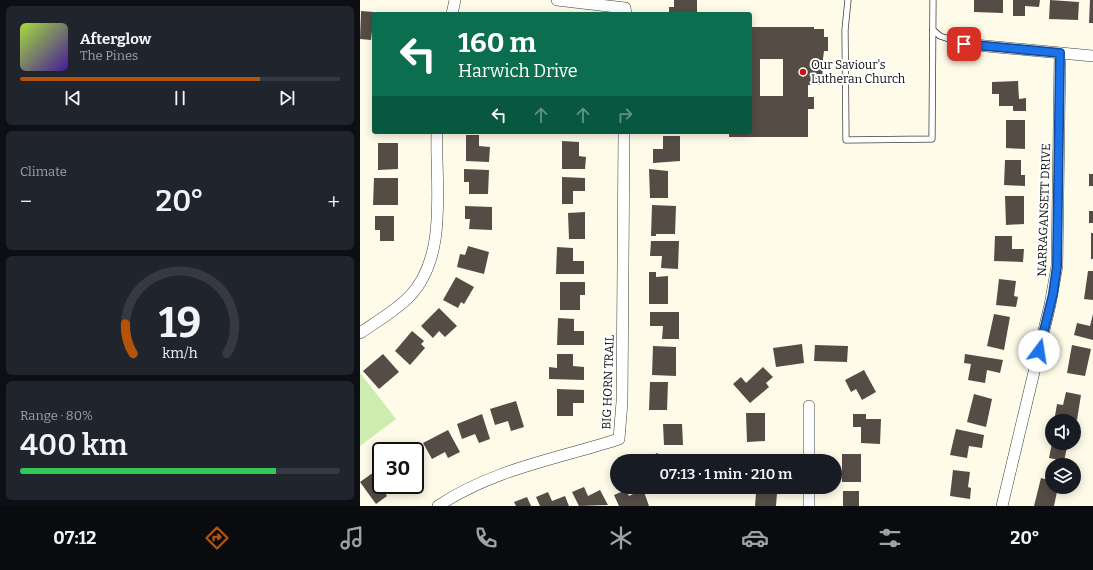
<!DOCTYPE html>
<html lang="en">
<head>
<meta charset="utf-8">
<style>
	:root { --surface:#171b24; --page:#20242c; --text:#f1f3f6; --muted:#9ea1a6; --line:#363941; --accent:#b45309 }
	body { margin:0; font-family:Bitter,serif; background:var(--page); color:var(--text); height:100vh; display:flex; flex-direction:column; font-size:15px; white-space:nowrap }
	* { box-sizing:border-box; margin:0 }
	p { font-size:13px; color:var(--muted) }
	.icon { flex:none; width:22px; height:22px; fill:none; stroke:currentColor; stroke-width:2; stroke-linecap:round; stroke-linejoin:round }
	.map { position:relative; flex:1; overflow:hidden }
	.drawer { display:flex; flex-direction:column; gap:6px; padding:6px; background:#0d0f14; width:360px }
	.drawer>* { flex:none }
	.guide { position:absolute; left:12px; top:12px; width:380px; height:122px; border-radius:4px; box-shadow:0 2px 10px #0003; background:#0b6e4f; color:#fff; overflow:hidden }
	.controls { position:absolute; left:685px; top:414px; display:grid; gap:8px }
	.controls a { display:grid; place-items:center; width:36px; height:36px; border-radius:50%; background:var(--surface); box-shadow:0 2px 10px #0003; font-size:20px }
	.speed { position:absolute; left:12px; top:442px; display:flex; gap:8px; font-size:20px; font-weight:700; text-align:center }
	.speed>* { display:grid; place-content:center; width:52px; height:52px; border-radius:50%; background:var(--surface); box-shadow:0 2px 10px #0003; line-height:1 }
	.speed .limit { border:2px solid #111; border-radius:6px; background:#fff; color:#111 }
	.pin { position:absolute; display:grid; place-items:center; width:34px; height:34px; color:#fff; margin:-17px; border-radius:8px; box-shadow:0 2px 6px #0006 }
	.me { position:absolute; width:44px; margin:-22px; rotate:14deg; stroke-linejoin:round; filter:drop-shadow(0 0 3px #0008) }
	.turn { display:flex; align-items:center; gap:14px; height:84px; padding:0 20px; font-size:18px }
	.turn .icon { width:52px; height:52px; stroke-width:2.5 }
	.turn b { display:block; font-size:28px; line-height:34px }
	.lanes { display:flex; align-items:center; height:38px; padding:0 20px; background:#0003; justify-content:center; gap:20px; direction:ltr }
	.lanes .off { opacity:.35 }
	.big { font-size:30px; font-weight:600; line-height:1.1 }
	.drawer .widget { flex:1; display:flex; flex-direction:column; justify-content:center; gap:6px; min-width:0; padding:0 14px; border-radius:6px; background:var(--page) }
	.drawer .dial { align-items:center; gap:0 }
	.dial svg { height:104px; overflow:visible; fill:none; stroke:var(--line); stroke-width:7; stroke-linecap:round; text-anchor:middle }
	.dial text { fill:var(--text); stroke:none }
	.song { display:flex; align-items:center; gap:12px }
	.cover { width:48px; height:48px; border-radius:6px; background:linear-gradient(135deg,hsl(80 70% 55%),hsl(260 70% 35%)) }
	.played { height:4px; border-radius:2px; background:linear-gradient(90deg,var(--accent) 75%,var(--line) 75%) }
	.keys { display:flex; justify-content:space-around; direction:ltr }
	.heat { display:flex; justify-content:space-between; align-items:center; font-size:22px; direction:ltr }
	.charge { height:6px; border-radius:3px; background:linear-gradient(90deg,#34c759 80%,var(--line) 0) }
	.trip { position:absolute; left:250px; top:454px; width:232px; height:40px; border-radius:20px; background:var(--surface); box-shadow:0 2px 10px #0003; font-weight:600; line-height:40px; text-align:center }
	.dock { display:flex; height:64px; justify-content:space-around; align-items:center; background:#090b0e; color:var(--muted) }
	.dock .icon { width:28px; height:28px }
	.dock .selected { color:var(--accent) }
	.dock b { font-size:18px; color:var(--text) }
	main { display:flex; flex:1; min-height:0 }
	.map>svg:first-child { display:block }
	.green { fill:#cdedaf }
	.building { fill:#554c46; fill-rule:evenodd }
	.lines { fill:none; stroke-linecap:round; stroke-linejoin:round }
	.lane-casing { stroke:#3e3e3e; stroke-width:7 }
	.street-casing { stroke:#3e3e3e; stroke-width:12 }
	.lane { stroke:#fff; stroke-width:5.5 }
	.street { stroke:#fff; stroke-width:11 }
	.route-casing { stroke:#114b97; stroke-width:10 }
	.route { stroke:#1a73e8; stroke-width:7 }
	.poi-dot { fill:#c81618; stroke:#fff; stroke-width:1.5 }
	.labels { text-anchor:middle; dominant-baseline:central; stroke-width:4; stroke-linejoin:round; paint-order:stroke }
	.poi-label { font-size:12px; fill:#0b0b0b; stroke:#fff; text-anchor:start }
	.street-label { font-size:12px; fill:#0b0b0b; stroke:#fff }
</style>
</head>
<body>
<main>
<section class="drawer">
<div class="widget">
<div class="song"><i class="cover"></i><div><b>Afterglow</b><p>The Pines</p></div></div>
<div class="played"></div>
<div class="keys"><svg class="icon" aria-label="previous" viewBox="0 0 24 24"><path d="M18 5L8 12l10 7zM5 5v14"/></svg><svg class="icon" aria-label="pause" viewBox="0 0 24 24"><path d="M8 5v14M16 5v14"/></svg><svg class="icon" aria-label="next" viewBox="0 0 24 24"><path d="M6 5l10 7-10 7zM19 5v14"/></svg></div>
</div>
<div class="widget"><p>Climate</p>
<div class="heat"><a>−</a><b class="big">20°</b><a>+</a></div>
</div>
<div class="widget dial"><svg viewBox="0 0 100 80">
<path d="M14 69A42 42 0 1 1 86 69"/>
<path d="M14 69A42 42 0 0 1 8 46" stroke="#b45309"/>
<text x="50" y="56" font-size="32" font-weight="700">19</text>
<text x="50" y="72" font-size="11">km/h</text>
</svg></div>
<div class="widget"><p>Range · 80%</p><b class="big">400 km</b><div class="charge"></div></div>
</section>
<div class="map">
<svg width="733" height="506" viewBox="0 0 733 506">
	<rect width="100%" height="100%" fill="#fffbe9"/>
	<!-- green -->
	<polygon class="green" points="0,373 36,419 0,446"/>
	<!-- building -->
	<g class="building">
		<polygon points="314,0 337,0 337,14 309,14 309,7 314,7"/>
		<polygon points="614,0 643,0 643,13 614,12"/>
		<polygon points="653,0 680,0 679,7 665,6 665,16 653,16"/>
		<polygon points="690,0 719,2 718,20 689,19"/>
		<polygon points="730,0 733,0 733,23 729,23"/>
		<polygon points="1,11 14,12 11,40 0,39"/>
		<path d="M390,27h64v2h10v8h4v14h-4l-1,8 -1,26h-14v12h6v12h-6v28h-79v-5h21zM400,59h23v37h-23z"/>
		<polygon points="658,81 659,99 666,98 666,111 653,111 653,106 639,106 639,94 632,94 632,82"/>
		<polygon points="646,120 665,120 665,149 646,148"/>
		<polygon points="106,135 119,135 119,146 130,147 129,162 106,161"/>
		<polygon points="303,136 320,136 320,161 293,163 293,149 303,149"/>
		<polygon points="202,141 219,142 219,156 226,157 225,169 202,169"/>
		<polygon points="18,143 38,143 38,169 18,170"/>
		<polygon points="645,160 661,160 661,175 665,175 665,186 644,185"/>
		<polygon points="104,169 129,170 128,194 109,194 109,182 104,182"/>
		<polygon points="289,169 308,171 308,198 290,198"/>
		<rect x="729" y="174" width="4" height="12"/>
		<polygon points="202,177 225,178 225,191 213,191 213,204 202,204"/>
		<polygon points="14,178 38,178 38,205 13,205"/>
		<polygon points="645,196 664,196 664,224 646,225"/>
		<polygon points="292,205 316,206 315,234 296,234 296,236 291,236"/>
		<polygon points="105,206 132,207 132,230 109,229 110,219 105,219"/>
		<rect x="729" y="211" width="4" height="12"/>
		<polygon points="225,212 225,239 209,239 208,213"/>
		<polygon points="15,216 34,216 34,241 20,241 20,230 15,230"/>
		<rect x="731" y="233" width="2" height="26"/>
		<polygon points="635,236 652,236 652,249 664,249 663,262 634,261"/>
		<polygon points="291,241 319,241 318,269 301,268 302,256 290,256"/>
		<polygon points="108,246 129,252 124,274 97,267 100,254 105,255"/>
		<polygon points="197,247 213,248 213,261 224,261 224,274 196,274"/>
		<polygon points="728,271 733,271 733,300 724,299"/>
		<polygon points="289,272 296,272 296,277 308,276 308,304 289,304"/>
		<polygon points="96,277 114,287 104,304 101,302 98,308 83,300"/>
		<polygon points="639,279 656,281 654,296 658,297 656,307 636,305"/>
		<polygon points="200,282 225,282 225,295 220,295 220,310 200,310"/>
		<polygon points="79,308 97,326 85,337 79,331 73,338 61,326"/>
		<polygon points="290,312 319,312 319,339 302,339 303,326 290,326"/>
		<polygon points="634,314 650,317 644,350 627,346"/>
		<polygon points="733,314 733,340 714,335 717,323 730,326"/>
		<polygon points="198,318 214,319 214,331 224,331 224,345 197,345"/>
		<polygon points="52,331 64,341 61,344 65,348 50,365 35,351"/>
		<polygon points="442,344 444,363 416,367 413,348"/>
		<polygon points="455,345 488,346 487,362 454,361"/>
		<polygon points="712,345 731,349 725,376 707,373"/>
		<polygon points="293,346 316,347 316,376 292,375"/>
		<polygon points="23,354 39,372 19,389 3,371"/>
		<polygon points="197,354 213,354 213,366 224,367 224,380 189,379 189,367 197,368"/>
		<polygon points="605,354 643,360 640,373 627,370 625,383 608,380 611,364 604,363"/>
		<polygon points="403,367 413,377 406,383 409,387 390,403 373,384 381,377 386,383"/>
		<polygon points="504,370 516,392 502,400 496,389 491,392 485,380"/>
		<polygon points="290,382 308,382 307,410 289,410"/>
		<polygon points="197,389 224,390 224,403 213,403 213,416 197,416"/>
		<polygon points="706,392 721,395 717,420 695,416 697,404 703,405"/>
		<polygon points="614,394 632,399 626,427 607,422"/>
		<polygon points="156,401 164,427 151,431 148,421 135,425 130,409"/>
		<polygon points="386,413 405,413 405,441 387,442"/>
		<polygon points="122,414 130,439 119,443 115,434 102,439 97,424"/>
		<polygon points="493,414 506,414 506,419 521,419 520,444 501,443 501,427 493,427"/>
		<polygon points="303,424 322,424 323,445 304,445"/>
		<polygon points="596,429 624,435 622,448 609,446 607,458 590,455"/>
		<polygon points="88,430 100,452 88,458 85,452 72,459 63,443"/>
		<polygon points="692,443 708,443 704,461 689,458"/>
		<polygon points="296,453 323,461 294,461"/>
		<rect x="482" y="454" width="19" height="28"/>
		<rect x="387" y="457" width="17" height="4"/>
		<polygon points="21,467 21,485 24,485 21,487 27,496 16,504 0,482"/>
		<polygon points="593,470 610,472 608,487 611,488 610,499 590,496"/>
		<polygon points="681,478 692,481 692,487 698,487 694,506 674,506"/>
		<polygon points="224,487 228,496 240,490 248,505 219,506 212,492"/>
		<polygon points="283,489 289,506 259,506 254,495 266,490 269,496"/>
		<rect x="483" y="491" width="16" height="15"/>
		<polygon points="188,492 192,501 205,496 209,506 180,506 176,497"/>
		<polygon points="396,493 417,493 416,506 395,506"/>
		<polygon points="167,497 171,506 156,506 154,502"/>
	</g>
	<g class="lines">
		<defs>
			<g id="lane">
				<polyline points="488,0 485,30 486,140 572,139 573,0"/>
				<polyline points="573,30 580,36 604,44"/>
			</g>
			<g id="street">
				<polyline points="197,0 265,8 266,14"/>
				<polyline points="92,14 95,0"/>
				<polyline points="604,44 733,56"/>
				<path d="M0,333c16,-11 35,-22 49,-36 40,-41 26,-113 28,-165"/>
				<polyline points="449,461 449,406"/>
				<path d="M78,506c55,-37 119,-47 181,-67l3,-37 2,-270"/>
				<polyline points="449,506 449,487"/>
				<polyline points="642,506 690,305 697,266 700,53"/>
			</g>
		</defs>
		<!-- lane casing -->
		<use href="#lane" class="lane-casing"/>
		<!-- street casing -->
		<use href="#street" class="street-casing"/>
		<!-- lane -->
		<use href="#lane" class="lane"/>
		<!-- street -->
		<use href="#street" class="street"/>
	</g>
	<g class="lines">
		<defs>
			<polyline id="route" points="604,44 700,53 697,266 693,294 679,351"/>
		</defs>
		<!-- route casing -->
		<use href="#route" class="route-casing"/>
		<!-- route -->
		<use href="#route" class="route"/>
	</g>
	<!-- markers -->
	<circle class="poi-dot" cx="443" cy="72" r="4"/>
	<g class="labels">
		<!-- poi labels -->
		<g class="poi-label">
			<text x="451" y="65">Our Saviour's<tspan x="451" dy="14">Lutheran Church</tspan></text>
		</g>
		<!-- street labels -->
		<g class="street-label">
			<text transform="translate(684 210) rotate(-88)">NARRAGANSETT DRIVE</text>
			<text transform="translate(248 382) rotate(-88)">BIG HORN TRAIL</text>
		</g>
	</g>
</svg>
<div class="controls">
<a><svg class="icon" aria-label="sound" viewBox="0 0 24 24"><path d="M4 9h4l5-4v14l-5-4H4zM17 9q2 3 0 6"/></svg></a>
<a><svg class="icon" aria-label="layers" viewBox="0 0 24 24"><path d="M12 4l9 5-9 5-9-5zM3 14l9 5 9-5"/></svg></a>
</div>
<div class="speed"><div class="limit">30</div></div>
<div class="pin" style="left:604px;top:44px;background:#d93025"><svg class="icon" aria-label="arrive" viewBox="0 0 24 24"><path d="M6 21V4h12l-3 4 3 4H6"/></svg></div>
<svg class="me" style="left:679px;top:351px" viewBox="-20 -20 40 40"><circle r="19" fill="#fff"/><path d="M0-13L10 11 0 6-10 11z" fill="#1a73e8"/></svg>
<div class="trip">07:13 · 1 min · 210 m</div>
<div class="guide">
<div class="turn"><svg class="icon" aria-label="left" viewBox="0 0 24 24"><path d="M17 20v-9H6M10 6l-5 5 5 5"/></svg><div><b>160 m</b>Harwich Drive</div></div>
<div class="lanes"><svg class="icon" aria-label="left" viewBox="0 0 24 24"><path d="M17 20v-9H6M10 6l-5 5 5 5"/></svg><svg class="icon off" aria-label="ahead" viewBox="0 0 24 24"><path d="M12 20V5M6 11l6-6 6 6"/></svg><svg class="icon off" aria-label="ahead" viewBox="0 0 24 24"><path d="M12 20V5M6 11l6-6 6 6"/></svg><svg class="icon off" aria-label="right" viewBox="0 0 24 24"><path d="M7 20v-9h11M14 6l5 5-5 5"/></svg></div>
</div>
</div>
</main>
<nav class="dock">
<b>07:12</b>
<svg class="icon selected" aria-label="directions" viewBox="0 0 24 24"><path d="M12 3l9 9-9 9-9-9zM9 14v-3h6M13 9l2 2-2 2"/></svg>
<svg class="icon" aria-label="music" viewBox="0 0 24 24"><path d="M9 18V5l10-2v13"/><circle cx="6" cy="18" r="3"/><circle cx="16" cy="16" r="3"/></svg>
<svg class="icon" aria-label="phone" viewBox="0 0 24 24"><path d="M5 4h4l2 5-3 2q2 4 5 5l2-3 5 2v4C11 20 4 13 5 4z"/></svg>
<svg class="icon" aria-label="climate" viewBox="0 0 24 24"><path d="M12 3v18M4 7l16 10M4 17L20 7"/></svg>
<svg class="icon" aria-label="car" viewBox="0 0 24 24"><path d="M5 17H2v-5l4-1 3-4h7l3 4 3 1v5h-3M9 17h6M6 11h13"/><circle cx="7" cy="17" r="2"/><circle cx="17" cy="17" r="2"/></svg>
<svg class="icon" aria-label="filters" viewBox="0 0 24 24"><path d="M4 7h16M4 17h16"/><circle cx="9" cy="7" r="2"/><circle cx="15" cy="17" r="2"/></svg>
<b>20°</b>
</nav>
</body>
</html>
